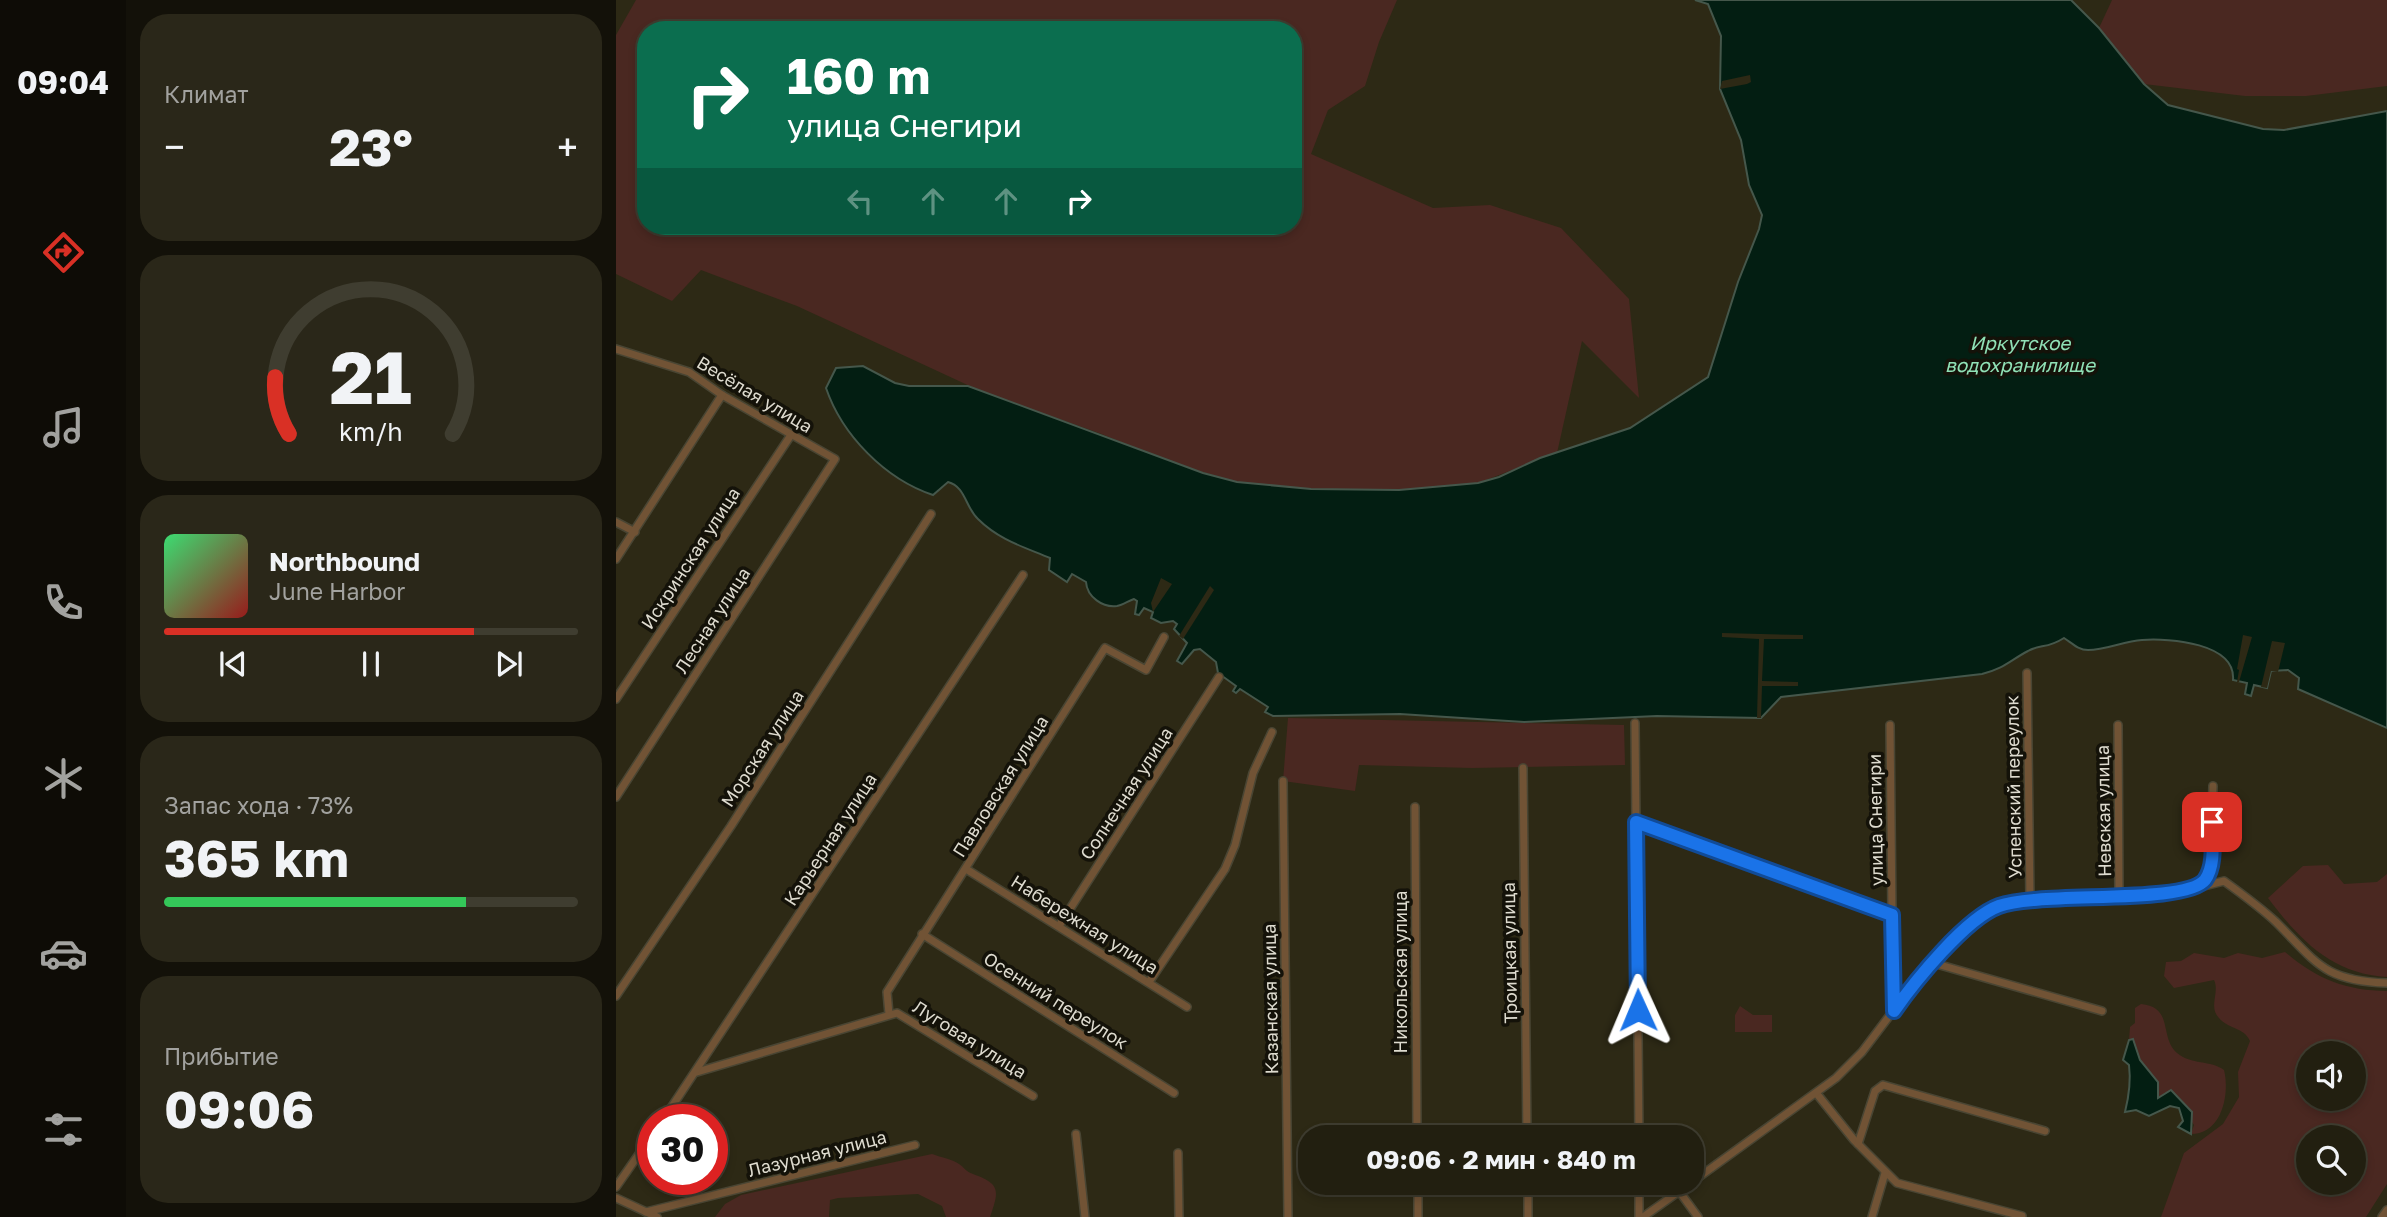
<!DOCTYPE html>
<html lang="ru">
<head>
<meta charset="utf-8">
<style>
	:root { --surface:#221f10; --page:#2a2719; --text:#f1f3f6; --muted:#a2a29f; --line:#3f3d30; --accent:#d93025 }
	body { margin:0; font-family:"Golos Text",sans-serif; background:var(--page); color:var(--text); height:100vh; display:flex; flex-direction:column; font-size:26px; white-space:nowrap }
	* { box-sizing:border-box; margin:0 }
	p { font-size:23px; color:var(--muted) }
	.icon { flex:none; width:38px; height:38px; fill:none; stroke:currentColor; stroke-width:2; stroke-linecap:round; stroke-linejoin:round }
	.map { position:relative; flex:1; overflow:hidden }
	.sheet { display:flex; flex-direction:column; gap:14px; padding:14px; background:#131109; width:490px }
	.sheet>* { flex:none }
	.banner { position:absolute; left:21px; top:21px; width:665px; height:214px; border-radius:28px; box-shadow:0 4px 10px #0003,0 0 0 2px var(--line); background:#0b6e4f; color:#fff; overflow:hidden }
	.buttons { position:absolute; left:1680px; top:1041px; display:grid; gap:14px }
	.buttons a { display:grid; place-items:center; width:70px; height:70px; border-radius:50%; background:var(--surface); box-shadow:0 4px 10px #0003,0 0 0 2px var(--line); font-size:35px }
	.speed { position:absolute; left:21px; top:1104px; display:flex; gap:14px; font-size:35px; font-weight:700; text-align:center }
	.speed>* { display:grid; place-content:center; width:91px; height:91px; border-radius:50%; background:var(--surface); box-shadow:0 4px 10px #0003,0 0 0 2px var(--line); line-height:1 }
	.speed .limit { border:10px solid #d22; background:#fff; color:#111 }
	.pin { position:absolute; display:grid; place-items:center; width:60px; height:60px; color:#fff; margin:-30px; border-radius:14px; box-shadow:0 4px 10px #0006 }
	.me { position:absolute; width:77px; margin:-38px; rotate:359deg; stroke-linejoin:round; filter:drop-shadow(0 0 5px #0008) }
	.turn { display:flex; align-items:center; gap:24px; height:147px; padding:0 35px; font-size:32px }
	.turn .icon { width:91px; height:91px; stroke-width:2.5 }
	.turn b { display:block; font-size:49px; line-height:60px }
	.lanes { display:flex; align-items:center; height:66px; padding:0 35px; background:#0003; justify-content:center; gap:35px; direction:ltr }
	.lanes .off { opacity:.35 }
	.big { font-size:52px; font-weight:700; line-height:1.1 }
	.sheet .widget { flex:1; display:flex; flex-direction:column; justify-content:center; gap:10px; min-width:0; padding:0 24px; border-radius:28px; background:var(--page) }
	.sheet .dial { align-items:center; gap:0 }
	.dial svg { height:182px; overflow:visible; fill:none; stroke:var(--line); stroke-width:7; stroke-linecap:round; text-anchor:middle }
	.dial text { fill:var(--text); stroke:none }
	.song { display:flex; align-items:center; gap:21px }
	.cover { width:84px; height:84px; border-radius:10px; background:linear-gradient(135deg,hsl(140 70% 55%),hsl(0 70% 35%)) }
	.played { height:7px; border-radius:4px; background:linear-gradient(90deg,var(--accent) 75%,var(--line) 75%) }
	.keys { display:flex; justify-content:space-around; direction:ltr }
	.heat { display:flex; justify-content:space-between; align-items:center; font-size:38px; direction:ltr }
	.charge { height:10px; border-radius:5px; background:linear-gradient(90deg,#34c759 73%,var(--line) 0) }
	.trip { position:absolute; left:682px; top:1125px; width:406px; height:70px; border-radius:28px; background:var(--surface); box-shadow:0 4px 10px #0003,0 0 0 2px var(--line); font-weight:700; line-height:70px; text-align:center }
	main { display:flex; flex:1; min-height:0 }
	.dock { display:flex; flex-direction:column; width:126px; justify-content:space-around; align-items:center; background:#0e0c06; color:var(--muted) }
	.dock .icon { width:49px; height:49px }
	.dock .current { color:var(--accent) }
	.dock b { font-size:32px; color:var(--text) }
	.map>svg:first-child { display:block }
	.green { fill:#4a2821; fill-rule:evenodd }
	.water { fill:#031e12; stroke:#45574b; stroke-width:2 }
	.pier { fill:#2d2915 }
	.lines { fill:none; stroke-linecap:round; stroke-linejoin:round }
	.street-casing { stroke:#494533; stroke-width:10 }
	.street { stroke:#715335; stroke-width:7 }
	.route-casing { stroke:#114b97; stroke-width:18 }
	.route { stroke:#1a73e8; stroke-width:12 }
	.labels { text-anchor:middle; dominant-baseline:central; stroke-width:7; stroke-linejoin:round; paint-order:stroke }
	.street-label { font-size:18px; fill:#dedbcf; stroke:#141209 }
	.water-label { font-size:19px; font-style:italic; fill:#90e1b6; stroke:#141209 }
</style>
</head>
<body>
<main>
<nav class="dock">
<b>09:04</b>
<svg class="icon current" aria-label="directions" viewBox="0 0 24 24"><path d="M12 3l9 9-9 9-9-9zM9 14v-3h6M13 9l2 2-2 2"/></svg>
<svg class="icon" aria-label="music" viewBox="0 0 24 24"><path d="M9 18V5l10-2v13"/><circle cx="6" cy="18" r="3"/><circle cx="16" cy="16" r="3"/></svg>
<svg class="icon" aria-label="phone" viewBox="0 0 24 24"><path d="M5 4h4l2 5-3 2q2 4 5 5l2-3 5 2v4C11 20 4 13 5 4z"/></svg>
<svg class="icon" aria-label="climate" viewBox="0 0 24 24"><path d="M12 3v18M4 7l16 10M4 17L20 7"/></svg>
<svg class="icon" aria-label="car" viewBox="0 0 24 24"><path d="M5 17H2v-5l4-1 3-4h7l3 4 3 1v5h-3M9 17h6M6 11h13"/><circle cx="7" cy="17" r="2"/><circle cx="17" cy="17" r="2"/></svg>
<svg class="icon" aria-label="filters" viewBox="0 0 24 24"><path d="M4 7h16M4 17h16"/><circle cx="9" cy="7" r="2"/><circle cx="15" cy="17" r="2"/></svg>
</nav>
<section class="sheet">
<div class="widget"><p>Климат</p>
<div class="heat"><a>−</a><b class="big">23°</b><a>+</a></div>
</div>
<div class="widget dial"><svg viewBox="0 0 100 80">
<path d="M14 69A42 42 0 1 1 86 69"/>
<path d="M14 69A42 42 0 0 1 8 44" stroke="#d93025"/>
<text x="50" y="56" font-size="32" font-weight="700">21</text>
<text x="50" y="72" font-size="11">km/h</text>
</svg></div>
<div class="widget">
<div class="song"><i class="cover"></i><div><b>Northbound</b><p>June Harbor</p></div></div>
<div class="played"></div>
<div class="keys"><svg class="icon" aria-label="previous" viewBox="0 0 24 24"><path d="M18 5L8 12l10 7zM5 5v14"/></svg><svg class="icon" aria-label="pause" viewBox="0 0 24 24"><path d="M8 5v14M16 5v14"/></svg><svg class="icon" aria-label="next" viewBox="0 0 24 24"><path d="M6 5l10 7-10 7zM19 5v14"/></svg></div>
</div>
<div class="widget"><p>Запас хода · 73%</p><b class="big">365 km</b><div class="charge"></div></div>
<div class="widget"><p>Прибытие</p><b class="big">09:06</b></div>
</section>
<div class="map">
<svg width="1771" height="1217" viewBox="0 0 1771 1217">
	<rect width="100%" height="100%" fill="#2d2915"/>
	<!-- green -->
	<g class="green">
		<path d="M20,0h761l-18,42 -14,44 -37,24 -17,44 122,54 57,-3 71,23 68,71 10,99 -57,-57 -25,112 -79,30 -79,7 -88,-1 -74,-7 -62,-18 -76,-31 -112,-39 -190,-88 -96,-36 -29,31 -56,-27v-239zM30,30h647v196h-647z"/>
		<polygon points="1496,0 1771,0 1771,86 1690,96 1629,96 1528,84 1483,28"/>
		<polygon points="672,718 1008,725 1009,765 856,768 743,765 739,791 667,781"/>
		<path d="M1712,865l16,19 33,-2 10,-8v103c-56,-3 -88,-38 -119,-79l35,-32z"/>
		<path d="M1669,952c31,27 62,39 102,39v193l-21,33h-205l23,-64 39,-29 16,-27 -1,-25 12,-31c-6,-14 -22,-12 -31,-23 -11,-11 1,-26 -5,-38l-40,8 -10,-12 2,-14 15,-1 13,-8 30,5 14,-5 24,5zM1692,1054h46v45h-46zM1692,1138h46v45h-46z"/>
		<path d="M1525,1004c33,3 18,33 36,49 14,12 34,7 47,17 6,24 -2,64 -33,64l3,-9 -23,-35 -14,9 1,-17 -18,-22 -8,-21 -3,1 1,-13 5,-4v-15z"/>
		<polygon points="1124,1006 1137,1015 1156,1015 1156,1032 1119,1032 1119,1015"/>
		<path d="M316,1154c8,3 20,5 27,10 5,3 7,8 14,10 28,10 26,17 17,43h-44l-4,-11 -24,-12 -80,4 -8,2 -1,17h-114l10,-13 16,-9z"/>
	</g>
	<!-- water -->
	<g class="water">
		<path d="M1079,0h376l28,28 45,56 24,21 95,24 21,1 103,-19v617l-89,-39 1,-11 -11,-8 -17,1 -4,17 -13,-3 -3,11 -6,-2 2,-11 -14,-3c3,-37 -63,-42 -91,-40 -18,1 -36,10 -54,10 -10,0 -16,-7 -24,-12 -17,11 -24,6 -36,13 -19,10 -23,17 -46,23l-201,23 -20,21 -104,-2 -133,6 -124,-8 -127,2 -8,-4 3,-5 -28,-18 -4,4 -3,-2 3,-5 -18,-13 -2,-11 -16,-13 -6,1 -12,14 -5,-3 10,-18 -13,-14 3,-5 -4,-3 -12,2 -10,-5 2,-6 -9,-4 -5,7 -4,-1 2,-13 -3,-2c-6,2 -11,6 -17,7 -14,2 -30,-9 -31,-24l-14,-8 -5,8 -18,-12 1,-12c-26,-11 -51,-18 -72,-39 -13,-12 -12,-32 -30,-37l-15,13c-48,-16 -91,-60 -107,-107l10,-20 27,-2 32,17 14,3h59l235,87 34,9 74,7 88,1 79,-7 21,-6 41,-19 90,-30 78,-51 30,-95 21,-53 3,-14 -13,-30 -8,-45 -21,-51 1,-53 -13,-32z"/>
		<path d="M1517,1039l7,21 18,22v16l13,-8 21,22 -1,22 -13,-7 5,-6 -4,-13 -9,-2 -21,10 -13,-6 -11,2c4,-16 6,-31 4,-47l-6,-5 6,-20z"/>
	</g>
	<!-- pier -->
	<g class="pier">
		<polygon points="1134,75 1135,82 1131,84 1104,89 1106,81"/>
		<polygon points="545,578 556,584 537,612 535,603"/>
		<polygon points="594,586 598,590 567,639 563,636"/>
		<polygon points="1106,633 1187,635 1187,639 1148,639 1146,681 1182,682 1182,686 1146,686 1145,718 1141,718 1143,639 1106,637"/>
		<polygon points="1627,635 1636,637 1623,682 1621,682 1623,670 1621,669"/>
		<polygon points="1656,641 1669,643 1662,672 1655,671 1651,688 1645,687"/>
	</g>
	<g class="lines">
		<defs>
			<g id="street">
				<polyline points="0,349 73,372 106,395 219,459 0,797"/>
				<polyline points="0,522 19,532"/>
				<polyline points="0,559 106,395"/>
				<polyline points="1411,673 1414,900"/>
				<polyline points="0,699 175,435"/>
				<polyline points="1019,723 1023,1138"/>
				<polyline points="1274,725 1276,915"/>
				<polyline points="1502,725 1503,897"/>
				<polyline points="907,768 911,1138"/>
				<polyline points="667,781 672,1217"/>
				<polyline points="799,807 801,1138"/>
				<polyline points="1020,822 1276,915 1277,1010"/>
				<polyline points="350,869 571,1007"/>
				<polyline points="1581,887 1590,878 1594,868 1597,786"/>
				<polyline points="443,926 603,677"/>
				<polyline points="306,934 558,1093"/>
				<polyline points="1317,963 1486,1011"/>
				<polyline points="533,982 609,869 619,845 637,773 656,732"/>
				<polyline points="0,996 115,826 315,514"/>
				<polyline points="273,1014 271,992 489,648 530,670 548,637"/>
				<polyline points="81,1072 281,1013 417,1096"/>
				<polyline points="1201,1094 1238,1140 1281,1183 1406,1216"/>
				<polyline points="47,1120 407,575"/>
				<polyline points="460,1134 469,1217"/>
				<polyline points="1242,1144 1259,1091 1267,1085 1429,1131"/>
				<polyline points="562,1153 563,1217"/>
				<path d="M1076,1182l144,-104 26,-26 50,-66 72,-73 28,-11 107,-5 77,-9 28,-7c18,13 36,26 52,41 41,41 48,59 111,61"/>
				<polyline points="802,1183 802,1217"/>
				<polyline points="912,1183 912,1217"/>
				<polyline points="1023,1183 1023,1217"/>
				<polyline points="0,1187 37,1134"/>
				<polyline points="1063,1191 1082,1217"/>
				<polyline points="0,1198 41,1217"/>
				<polyline points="30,1212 299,1145"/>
				<polyline points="1027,1217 1075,1183"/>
				<polyline points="1256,1217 1269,1173"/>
				<polyline points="1766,1217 1771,1210"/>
			</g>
		</defs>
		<!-- street casing -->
		<use href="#street" class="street-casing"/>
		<!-- street -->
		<use href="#street" class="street"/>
	</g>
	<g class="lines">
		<defs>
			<path id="route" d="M1022,1010l-2,-188 256,93 2,96c21,-30 72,-93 105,-105 40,-15 186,-1 206,-26 11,-15 7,-40 7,-58"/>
		</defs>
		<!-- route casing -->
		<use href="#route" class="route-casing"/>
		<!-- route -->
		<use href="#route" class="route"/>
	</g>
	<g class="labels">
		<!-- street labels -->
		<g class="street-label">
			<text transform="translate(139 394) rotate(31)">Весёлая улица</text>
			<text transform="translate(74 558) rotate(-57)">Искринская улица</text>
			<text transform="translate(96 620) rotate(-57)">Лесная улица</text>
			<text transform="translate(146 748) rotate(-57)">Морская улица</text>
			<text transform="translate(384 786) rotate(-58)">Павловская улица</text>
			<text transform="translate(1397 787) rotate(-91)">Успенский переулок</text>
			<text transform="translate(510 793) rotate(-57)">Солнечная улица</text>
			<text transform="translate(1487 811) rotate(-91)">Невская улица</text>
			<text transform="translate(1259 820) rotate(-91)">улица Снегири</text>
			<text transform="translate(214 839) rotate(-57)">Карьерная улица</text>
			<text transform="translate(469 924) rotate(32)">Набережная улица</text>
			<text transform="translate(893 953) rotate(-91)">Троицкая улица</text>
			<text transform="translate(784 972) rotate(-90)">Никольская улица</text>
			<text transform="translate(654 999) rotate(-91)">Казанская улица</text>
			<text transform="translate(440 1000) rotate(32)">Осенний переулок</text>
			<text transform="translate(354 1039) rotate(32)">Луговая улица</text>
			<text transform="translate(201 1153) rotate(-14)">Лазурная улица</text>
		</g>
		<!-- water labels -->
		<g class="water-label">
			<text x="1404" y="342">Иркутское<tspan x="1404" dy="22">водохранилище</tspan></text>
		</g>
	</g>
</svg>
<div class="buttons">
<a><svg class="icon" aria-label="sound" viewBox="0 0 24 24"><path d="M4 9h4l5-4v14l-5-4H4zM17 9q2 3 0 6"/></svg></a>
<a><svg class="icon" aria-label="search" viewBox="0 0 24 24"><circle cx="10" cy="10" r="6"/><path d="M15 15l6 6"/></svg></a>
</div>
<div class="speed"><div class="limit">30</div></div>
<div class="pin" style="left:1596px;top:822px;background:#d93025"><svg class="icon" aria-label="arrive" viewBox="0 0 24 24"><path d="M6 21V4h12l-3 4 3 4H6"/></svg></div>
<svg class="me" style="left:1022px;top:1010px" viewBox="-20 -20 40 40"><path d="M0-17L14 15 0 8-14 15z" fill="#1a73e8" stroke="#fff" stroke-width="4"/></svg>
<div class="trip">09:06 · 2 мин · 840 m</div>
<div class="banner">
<div class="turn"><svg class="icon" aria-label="right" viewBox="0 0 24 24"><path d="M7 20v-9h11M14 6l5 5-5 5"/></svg><div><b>160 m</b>улица Снегири</div></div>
<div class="lanes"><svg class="icon off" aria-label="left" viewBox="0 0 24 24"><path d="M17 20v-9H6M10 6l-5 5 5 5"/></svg><svg class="icon off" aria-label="ahead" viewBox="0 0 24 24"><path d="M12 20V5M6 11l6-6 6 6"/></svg><svg class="icon off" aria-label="ahead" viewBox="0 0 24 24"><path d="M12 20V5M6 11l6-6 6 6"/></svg><svg class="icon" aria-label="right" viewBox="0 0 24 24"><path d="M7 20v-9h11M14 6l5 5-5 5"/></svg></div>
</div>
</div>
</main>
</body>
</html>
